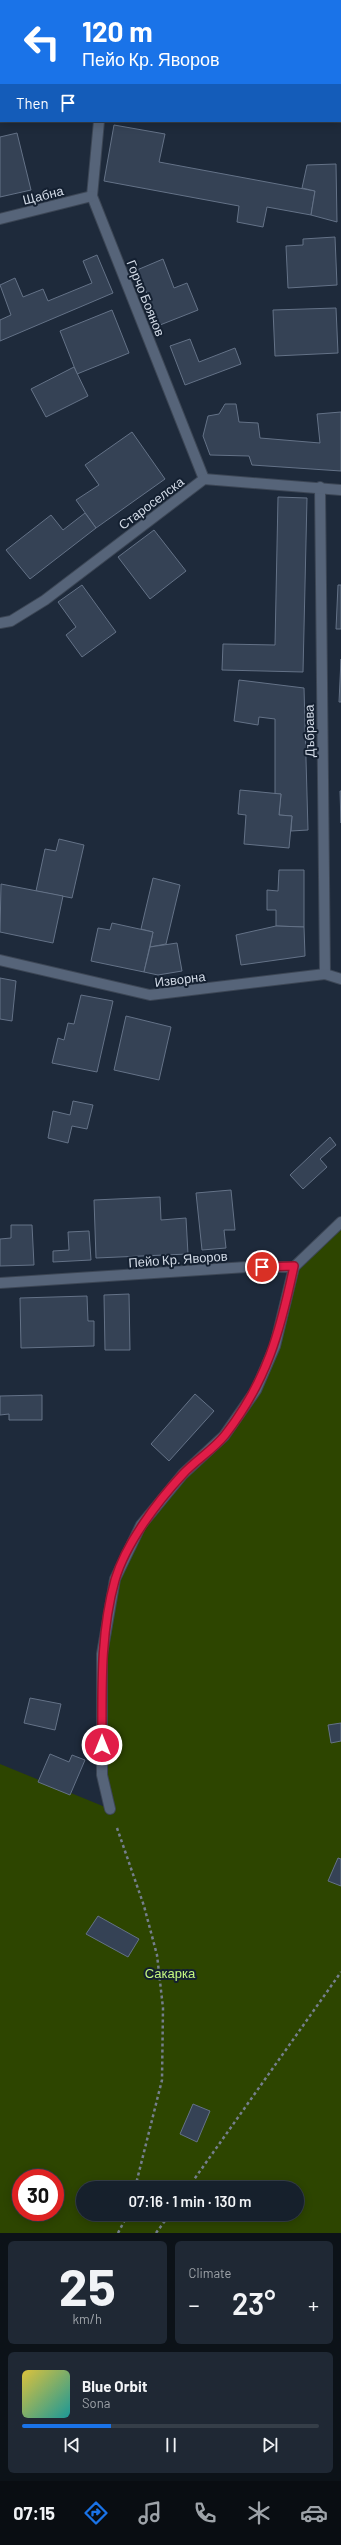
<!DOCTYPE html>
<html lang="en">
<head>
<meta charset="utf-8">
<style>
	:root { --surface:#16202c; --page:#1f2834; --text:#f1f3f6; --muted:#9ea3a9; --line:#353e48; --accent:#1a73e8 }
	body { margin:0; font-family:Barlow,sans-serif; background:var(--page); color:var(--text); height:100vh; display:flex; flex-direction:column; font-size:15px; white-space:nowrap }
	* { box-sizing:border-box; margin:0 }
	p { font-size:13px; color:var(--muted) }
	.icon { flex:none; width:22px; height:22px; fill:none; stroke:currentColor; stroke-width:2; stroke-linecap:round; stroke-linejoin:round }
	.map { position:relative; height:2233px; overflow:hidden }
	.details { display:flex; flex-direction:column; gap:8px; padding:8px; background:#0c1218; flex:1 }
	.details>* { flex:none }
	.banner { position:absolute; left:0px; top:0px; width:341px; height:122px; box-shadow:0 2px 10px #0003,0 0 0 1px var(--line); background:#1a73e8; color:#fff; overflow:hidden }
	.speed { position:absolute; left:12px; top:2169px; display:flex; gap:8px; font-size:20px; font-weight:700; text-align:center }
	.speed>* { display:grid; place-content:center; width:52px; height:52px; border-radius:50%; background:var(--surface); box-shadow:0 2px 10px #0003,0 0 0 1px var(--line); line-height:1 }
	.speed .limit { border:6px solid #d22; background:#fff; color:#111 }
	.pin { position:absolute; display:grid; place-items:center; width:34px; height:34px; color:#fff; margin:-17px; border:2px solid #fff; border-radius:50%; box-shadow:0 1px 4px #0007 }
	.me { position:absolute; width:44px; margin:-22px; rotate:0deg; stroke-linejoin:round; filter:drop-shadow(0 0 3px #0008) }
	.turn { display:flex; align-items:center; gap:14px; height:84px; padding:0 16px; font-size:18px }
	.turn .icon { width:52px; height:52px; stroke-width:2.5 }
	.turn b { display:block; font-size:28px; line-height:34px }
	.then { display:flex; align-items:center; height:38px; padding:0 16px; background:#0003; gap:8px; font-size:15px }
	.big { font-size:30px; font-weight:600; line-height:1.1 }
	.details .widget { flex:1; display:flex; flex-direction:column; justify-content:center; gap:6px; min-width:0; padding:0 14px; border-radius:6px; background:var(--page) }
	.details .dial { align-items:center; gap:0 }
	.dial b { font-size:52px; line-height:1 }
	.song { display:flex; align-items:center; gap:12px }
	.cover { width:48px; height:48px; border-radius:6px; background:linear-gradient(135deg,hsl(50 70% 55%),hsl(180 70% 35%)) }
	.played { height:4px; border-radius:2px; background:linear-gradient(90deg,var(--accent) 30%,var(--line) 30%) }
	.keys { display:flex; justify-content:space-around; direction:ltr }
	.heat { display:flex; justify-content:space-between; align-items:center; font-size:22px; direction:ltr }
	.details .tiles { flex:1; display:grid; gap:8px; grid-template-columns:1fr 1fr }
	.widget:last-child { grid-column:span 2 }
	.trip { position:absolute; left:76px; top:2181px; width:228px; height:40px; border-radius:20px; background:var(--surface); box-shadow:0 2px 10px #0003,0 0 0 1px var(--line); font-weight:600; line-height:40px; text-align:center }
	.dock { display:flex; height:64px; justify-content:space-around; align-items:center; background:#090d12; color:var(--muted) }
	.dock .icon { width:28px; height:28px }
	.dock .current { color:var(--accent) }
	.dock b { font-size:18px; color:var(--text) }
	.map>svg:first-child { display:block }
	.green { fill:#2d4500; fill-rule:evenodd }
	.building { fill:#354255; stroke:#647287 }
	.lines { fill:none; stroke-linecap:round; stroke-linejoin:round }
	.minor-casing { stroke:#3c4655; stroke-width:12 }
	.path { stroke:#757f8d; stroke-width:2.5; stroke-dasharray:3 3; stroke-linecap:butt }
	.minor { stroke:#566479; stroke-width:10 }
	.route-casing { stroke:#92132f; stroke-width:10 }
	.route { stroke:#e11d48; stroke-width:7 }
	.labels { text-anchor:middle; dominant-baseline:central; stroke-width:4; stroke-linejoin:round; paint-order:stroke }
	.street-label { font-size:13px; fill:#d2dae6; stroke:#142031 }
	.park-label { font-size:13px; fill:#c4f780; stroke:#142031 }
</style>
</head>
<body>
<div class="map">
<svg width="341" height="2233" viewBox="0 0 341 2233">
	<rect width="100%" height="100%" fill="#1e2a3b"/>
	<!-- green -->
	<path class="green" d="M341,1222v1011h-341v-469l110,45 -8,-34v-121l13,-75 26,-54 83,-89 32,-46 19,-44 19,-79zM21,2178h34v34h-34zM83,2188h214v26h-214z"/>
	<!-- building -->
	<g class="building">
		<polygon points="114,125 165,134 159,162 315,191 311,215 267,207 263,227 237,222 239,206 104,181"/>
		<polygon points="17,133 31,190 0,197 0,137"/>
		<polygon points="336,164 337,222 311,215 315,191 302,188 307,165"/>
		<polygon points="335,237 337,285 288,288 286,246 303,245 303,239"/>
		<polygon points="97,255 113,293 0,341 0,320 11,315 0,285 15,278 23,297 43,289 48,301 92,283 83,261"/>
		<polygon points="163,259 174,288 187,283 198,310 160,325 137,270"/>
		<polygon points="336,308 338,353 275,356 273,310"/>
		<polygon points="112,310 129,353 77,374 60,331"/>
		<polygon points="190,339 199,362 235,348 241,364 185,385 170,346"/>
		<polygon points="74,367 88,396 46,417 31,389"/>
		<polygon points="225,404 236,404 239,422 258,423 260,438 320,443 317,414 341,412 341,471 252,465 249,456 210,455 203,436 208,416 219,414"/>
		<polygon points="132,432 165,479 96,528 76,500 99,485 85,465"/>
		<polygon points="278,497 307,498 303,672 222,670 223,644 275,645"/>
		<polygon points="85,513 96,528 30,579 6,550 51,515 63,530"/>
		<polygon points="154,530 186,571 150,599 118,557"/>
		<polygon points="82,585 116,632 82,657 66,635 76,627 58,602"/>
		<polygon points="338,585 341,585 341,629 336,629"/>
		<polygon points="341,659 341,702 339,702"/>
		<polygon points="239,680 304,688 308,830 291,831 292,816 279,815 281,794 275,794 275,719 259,717 258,725 234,721"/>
		<polygon points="240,790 281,794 279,815 292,816 289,848 244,844 246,815 238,814"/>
		<polygon points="340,791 341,791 341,823"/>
		<polygon points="59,839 84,845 72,898 36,891 45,849 56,851"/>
		<polygon points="279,870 304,870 304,927 276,926 276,910 267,910 267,890 278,891"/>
		<polygon points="153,878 180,885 166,944 150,947 153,932 141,929"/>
		<polygon points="1,884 63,896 53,943 0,932"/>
		<polygon points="112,923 153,932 144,972 91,961 98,928 110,930"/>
		<polygon points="276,926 304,927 305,956 241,965 236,935"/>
		<polygon points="177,943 182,971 158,975 144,972 150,947"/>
		<polygon points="0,978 16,981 12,1021 0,1019"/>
		<polygon points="81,995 113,1001 97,1072 52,1063 58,1038 64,1040 68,1023 74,1024"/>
		<polygon points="126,1016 171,1027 159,1080 114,1070"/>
		<polygon points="73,1101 93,1105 87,1129 72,1126 68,1143 48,1138 53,1111 70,1115"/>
		<polygon points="330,1137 336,1145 320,1159 327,1167 303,1189 290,1175"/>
		<polygon points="231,1190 235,1230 224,1230 226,1248 202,1250 196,1193"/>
		<polygon points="160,1197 161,1220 186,1218 188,1254 96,1258 94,1200"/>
		<polygon points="11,1225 32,1225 34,1265 0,1266 0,1239 11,1238"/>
		<polygon points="89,1231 91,1260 53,1262 53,1251 69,1250 68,1232"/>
		<polygon points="129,1294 130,1350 105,1350 104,1295"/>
		<polygon points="87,1296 88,1321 94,1321 94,1346 21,1348 20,1298"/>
		<polygon points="195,1394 214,1411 169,1461 151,1444"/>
		<polygon points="42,1395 42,1420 9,1420 9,1414 0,1415 0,1396"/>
		<polygon points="30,1698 61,1704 55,1730 24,1723"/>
		<polygon points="341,1723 341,1741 331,1743 328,1725"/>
		<polygon points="50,1754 69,1762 72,1755 85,1760 70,1795 38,1782"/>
		<polygon points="338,1858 341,1859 341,1886 328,1881"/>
		<polygon points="98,1916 139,1939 128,1957 86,1934"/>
		<polygon points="193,2104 210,2111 197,2142 180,2134"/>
	</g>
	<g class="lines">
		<defs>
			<g id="minor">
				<polyline points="262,0 265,1"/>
				<polyline points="110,1 110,0"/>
				<polyline points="340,30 341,30"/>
				<polyline points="99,121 92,196 204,479"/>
				<polyline points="0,219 92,196"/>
				<polyline points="320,487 325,974"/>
				<polyline points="0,623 11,621 45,600 204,479 341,490"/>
				<polyline points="0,960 150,995 325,974 341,979"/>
				<polyline points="0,1283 247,1267 294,1267 341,1222"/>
				<polyline points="110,1809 102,1775 102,1654 115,1579 141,1525 183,1474 224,1436 256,1390 275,1346 294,1267"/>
			</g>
		</defs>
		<!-- minor casing -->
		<use href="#minor" class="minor-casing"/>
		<!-- path -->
		<g class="path">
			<polyline points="117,1828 144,1906 157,1955 163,2008 162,2080 135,2188"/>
			<polyline points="188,2188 341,1972"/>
			<polyline points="118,2233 128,2214"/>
			<polyline points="156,2233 170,2214"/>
		</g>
		<!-- minor -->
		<use href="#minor" class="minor"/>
	</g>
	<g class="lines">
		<defs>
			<path id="route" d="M102,1745c0,-55 -2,-112 13,-165 11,-37 42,-78 68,-106 13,-14 30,-24 42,-39 42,-54 55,-103 69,-169l-32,1"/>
		</defs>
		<!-- route casing -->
		<use href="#route" class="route-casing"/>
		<!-- route -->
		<use href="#route" class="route"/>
	</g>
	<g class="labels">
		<!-- street labels -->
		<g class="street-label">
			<text transform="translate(43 195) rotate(-14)">Щабна</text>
			<text transform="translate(146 298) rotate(68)">Горчо Боянов</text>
			<text transform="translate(151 503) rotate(-37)">Староселска</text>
			<text transform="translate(309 731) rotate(-91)">Дъбрава</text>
			<text transform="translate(180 979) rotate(-7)">Изворна</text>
			<text transform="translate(178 1259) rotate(-4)">Пейо Кр. Яворов</text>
		</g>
		<!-- park labels -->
		<g class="park-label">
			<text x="170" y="1973">Сакарка</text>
		</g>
	</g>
</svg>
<div class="speed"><div class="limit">30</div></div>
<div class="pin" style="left:262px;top:1267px;background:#d93025"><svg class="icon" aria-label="arrive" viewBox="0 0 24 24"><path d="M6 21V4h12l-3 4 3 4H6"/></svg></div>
<svg class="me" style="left:102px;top:1745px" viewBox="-20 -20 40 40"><circle r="17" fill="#e11d48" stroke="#fff" stroke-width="3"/><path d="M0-11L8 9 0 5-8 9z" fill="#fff"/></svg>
<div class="trip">07:16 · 1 min · 130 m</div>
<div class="banner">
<div class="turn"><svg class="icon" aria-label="left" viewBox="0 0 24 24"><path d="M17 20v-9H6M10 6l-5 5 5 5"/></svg><div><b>120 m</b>Пейо Кр. Яворов</div></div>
<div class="then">Then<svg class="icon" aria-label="arrive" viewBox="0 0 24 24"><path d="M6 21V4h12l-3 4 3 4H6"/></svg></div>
</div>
</div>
<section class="details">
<div class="tiles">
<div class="widget dial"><b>25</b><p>km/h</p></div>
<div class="widget"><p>Climate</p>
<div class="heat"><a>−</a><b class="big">23°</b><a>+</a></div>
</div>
<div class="widget">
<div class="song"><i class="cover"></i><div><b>Blue Orbit</b><p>Sona</p></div></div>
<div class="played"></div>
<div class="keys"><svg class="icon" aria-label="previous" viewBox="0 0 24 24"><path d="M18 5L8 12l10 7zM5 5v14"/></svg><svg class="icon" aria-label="pause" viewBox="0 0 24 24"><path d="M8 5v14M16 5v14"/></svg><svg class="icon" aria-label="next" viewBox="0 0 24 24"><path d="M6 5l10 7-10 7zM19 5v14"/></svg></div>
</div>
</div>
</section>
<nav class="dock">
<b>07:15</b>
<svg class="icon current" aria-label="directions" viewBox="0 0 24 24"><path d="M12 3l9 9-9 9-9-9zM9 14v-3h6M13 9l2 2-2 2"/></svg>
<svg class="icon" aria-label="music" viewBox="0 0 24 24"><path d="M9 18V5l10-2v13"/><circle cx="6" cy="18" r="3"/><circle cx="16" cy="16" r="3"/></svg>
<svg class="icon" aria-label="phone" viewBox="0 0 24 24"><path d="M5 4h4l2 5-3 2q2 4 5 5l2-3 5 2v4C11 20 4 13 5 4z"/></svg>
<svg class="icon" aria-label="climate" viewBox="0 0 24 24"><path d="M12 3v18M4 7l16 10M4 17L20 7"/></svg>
<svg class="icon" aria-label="car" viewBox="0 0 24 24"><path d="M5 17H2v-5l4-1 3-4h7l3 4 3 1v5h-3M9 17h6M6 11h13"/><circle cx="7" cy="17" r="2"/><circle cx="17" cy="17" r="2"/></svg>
</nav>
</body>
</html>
